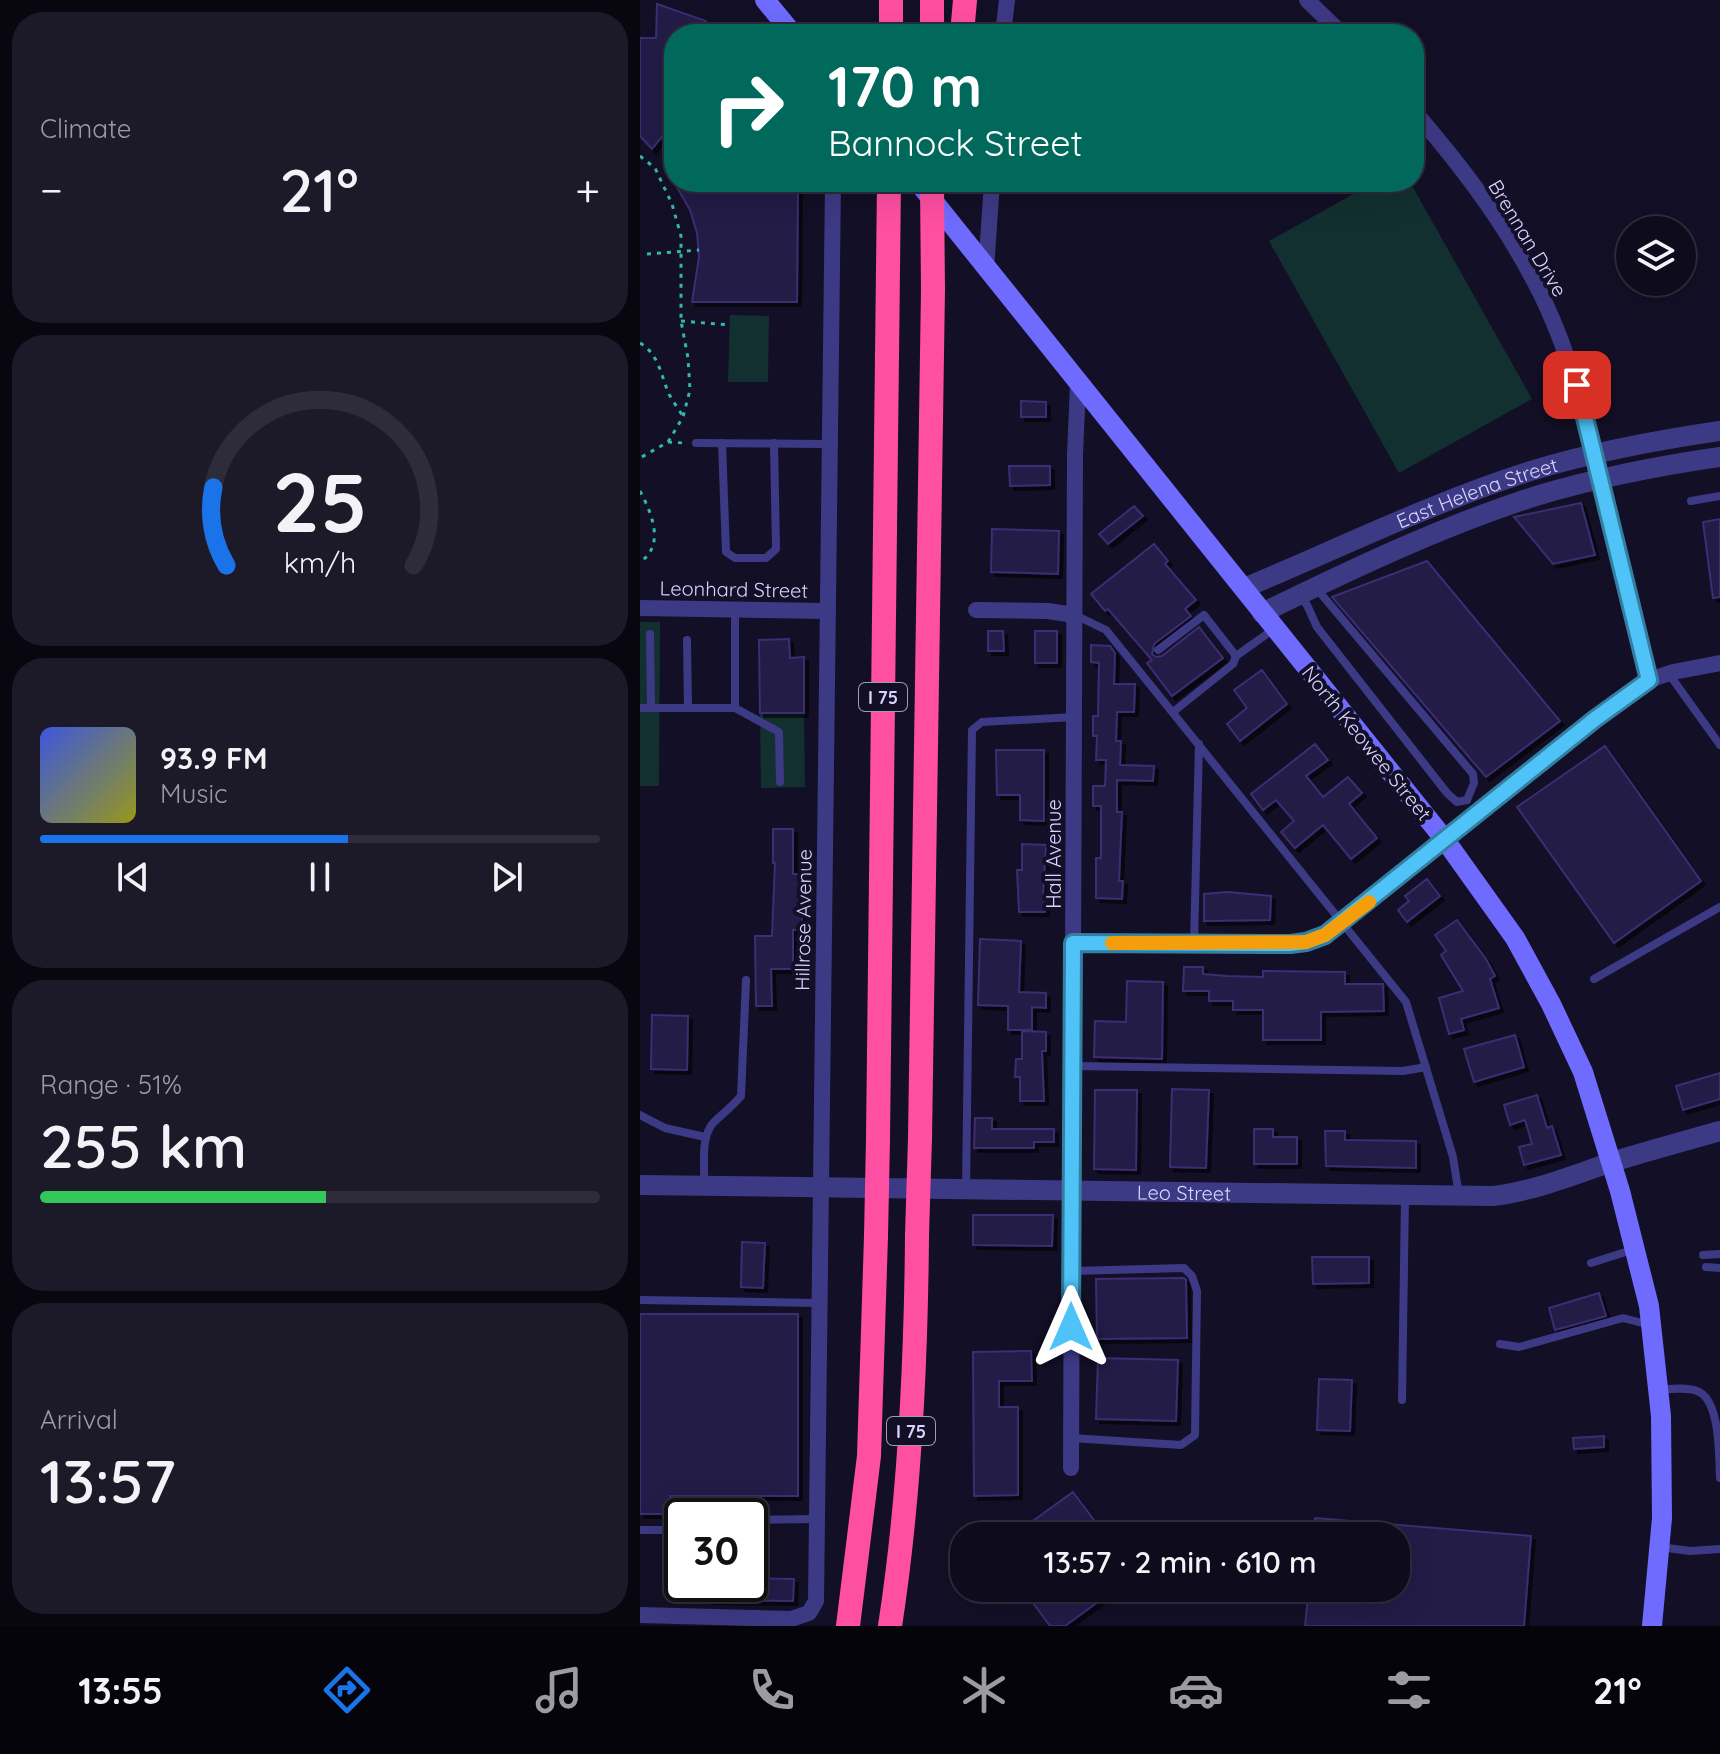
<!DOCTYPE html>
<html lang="en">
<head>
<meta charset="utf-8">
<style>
	:root { --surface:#0e0b1c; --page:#1c1929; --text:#f1f3f6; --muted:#9b9ba3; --line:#2e2b3b; --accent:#1a73e8 }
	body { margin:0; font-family:Quicksand,sans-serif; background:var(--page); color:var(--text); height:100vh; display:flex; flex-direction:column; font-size:30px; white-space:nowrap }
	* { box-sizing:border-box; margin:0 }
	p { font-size:26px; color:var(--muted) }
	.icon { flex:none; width:44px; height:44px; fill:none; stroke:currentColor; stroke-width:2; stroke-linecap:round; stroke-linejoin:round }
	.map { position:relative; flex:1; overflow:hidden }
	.details { display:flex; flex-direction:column; gap:12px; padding:12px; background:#08060f; width:640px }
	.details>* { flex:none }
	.banner { position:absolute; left:24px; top:24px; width:760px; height:168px; border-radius:32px; box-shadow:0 8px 32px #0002,0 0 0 2px var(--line); background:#00695c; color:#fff; overflow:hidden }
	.buttons { position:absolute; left:976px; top:216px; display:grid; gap:16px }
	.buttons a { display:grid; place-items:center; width:80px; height:80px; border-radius:50%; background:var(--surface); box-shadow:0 8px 32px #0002,0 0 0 2px var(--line); font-size:40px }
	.speed { position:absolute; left:24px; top:1498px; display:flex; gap:16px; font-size:40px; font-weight:700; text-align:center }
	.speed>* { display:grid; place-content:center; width:104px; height:104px; border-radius:50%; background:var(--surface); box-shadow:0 8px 32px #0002,0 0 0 2px var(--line); line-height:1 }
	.speed .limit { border:4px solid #111; border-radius:12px; background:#fff; color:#111 }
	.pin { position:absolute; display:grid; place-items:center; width:68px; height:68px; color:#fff; margin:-34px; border-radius:16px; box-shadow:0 4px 12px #0006 }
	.me { position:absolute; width:88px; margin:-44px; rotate:0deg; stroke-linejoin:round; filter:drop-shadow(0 0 6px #0008) }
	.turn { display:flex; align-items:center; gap:28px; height:168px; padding:0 32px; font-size:36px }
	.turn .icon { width:104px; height:104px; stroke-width:2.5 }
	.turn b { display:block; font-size:56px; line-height:68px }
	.big { font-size:60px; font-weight:600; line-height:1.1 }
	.details .card { flex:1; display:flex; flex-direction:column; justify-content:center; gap:12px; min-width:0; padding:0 28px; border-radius:32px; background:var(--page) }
	.details .dial { align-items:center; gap:0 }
	.dial svg { height:208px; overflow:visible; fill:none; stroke:var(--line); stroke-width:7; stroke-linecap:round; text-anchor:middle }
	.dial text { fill:var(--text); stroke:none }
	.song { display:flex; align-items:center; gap:24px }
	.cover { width:96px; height:96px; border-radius:12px; background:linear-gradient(135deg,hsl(230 70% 55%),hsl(60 70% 35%)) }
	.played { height:8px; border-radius:4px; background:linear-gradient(90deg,var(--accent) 55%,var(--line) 55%) }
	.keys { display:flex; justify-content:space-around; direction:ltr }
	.heat { display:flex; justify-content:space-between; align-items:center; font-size:44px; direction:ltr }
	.charge { height:12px; border-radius:6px; background:linear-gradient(90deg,#34c759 51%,var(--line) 0) }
	.trip { position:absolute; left:310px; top:1522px; width:460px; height:80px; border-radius:32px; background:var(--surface); box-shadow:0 8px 32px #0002,0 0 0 2px var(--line); font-weight:600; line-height:80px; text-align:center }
	.dock { display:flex; height:128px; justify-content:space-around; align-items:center; background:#06040b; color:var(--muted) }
	.dock .icon { width:56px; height:56px }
	.dock .on { color:var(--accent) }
	.dock b { font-size:36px; color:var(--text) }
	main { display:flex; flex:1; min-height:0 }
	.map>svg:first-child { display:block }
	.green { fill:#12302f }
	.building { fill:#241b47; stroke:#3b2d73; stroke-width:2; filter:url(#shadow) }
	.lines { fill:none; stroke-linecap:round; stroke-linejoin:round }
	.path { stroke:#2fb8b0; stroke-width:3; stroke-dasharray:4 6; stroke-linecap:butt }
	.service { stroke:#3d3a85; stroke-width:8 }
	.minor { stroke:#3d3a85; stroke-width:16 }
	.tertiary { stroke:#3d3a85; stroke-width:20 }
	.secondary { stroke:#6f6bff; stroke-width:20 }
	.motorway { stroke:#ff4fa3; stroke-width:24 }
	.motorway-bridge { stroke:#ff4fa3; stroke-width:24 }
	.route-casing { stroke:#337fa1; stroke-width:20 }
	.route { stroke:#4fc3f7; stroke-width:14 }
	.slow { stroke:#f59e0b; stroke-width:14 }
	.labels { text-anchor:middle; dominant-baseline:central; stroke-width:8; stroke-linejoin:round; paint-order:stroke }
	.shield { fill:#130f26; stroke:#9e99be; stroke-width:2 }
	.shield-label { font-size:18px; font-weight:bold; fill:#d9d4ff }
	.street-label { font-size:20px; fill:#d9d4ff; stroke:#130f26 }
</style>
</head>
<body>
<main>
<section class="details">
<div class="card"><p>Climate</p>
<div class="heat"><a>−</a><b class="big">21°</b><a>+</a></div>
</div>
<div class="card dial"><svg viewBox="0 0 100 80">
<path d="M14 69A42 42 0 1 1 86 69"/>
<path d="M14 69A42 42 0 0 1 9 39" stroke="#1a73e8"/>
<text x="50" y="56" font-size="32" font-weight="700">25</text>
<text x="50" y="72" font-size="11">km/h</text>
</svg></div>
<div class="card">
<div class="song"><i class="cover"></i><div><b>93.9 FM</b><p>Music</p></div></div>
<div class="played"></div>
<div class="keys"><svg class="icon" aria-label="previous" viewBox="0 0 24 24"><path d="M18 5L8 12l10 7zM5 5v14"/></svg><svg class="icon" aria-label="pause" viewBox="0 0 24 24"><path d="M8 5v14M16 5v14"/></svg><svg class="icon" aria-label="next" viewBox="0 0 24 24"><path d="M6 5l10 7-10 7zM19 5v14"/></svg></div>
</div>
<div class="card"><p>Range · 51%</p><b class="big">255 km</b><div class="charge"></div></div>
<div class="card"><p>Arrival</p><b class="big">13:57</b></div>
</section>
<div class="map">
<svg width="1080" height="1626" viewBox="0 0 1080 1626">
	<defs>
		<filter id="shadow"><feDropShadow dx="4" dy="4" stdDeviation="0" flood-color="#0009"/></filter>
	</defs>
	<rect width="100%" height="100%" fill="#130f26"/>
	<!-- green -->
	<g class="green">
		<polygon points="735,182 770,182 892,399 759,473 629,241"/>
		<polygon points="90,315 129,316 128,382 88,382"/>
		<polygon points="0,622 20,622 19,786 0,786"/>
		<polygon points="120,713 164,713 165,787 121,788"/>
	</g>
	<!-- building -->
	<g class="building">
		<polygon points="17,4 66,21 61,34 34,34 34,122 12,149 0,136 0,38 16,38"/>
		<polygon points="34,182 158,182 157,302 52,302 59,257 57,233 50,210"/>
		<polygon points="381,401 406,402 406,417 381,417"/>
		<polygon points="369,466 410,466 410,485 370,486"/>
		<polygon points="941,503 955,555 913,564 874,517"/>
		<polygon points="494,506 503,516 468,544 459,534"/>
		<polygon points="1080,519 1080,597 1073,598 1063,522"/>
		<polygon points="352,529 419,531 418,574 351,572"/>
		<polygon points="514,544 528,561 525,564 556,600 545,609 551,616 514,644 512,654 516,657 522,656 559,627 583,658 532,696 507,663 512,660 468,609 465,611 451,594"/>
		<polygon points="787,561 920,721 846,777 692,597"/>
		<polygon points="348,631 363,631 364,651 348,651"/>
		<rect x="395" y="631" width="22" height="32"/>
		<polygon points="149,639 150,658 164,657 164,713 120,713 119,640"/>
		<polygon points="451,645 470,646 475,653 474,684 495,684 494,712 477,712 476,741 481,741 480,765 514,766 513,781 477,780 477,812 482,812 479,881 483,881 482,899 456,898 456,858 461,858 461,806 453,806 453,786 465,786 466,760 456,760 457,736 453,736 453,716 458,716 459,663 451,662"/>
		<polygon points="622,670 647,704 600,741 587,724 607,708 594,690"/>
		<polygon points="675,744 688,760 666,776 683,797 708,777 722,793 709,804 737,838 711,859 683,825 655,848 641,832 654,821 636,800 623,810 611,794"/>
		<polygon points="965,746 1061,881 974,943 877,807"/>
		<polygon points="356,750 404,750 404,821 380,820 380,795 357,795"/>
		<polygon points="133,829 153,829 153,874 159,874 158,909 162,909 162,930 153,930 153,969 131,969 132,1006 116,1006 115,936 132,936 135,863 133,863"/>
		<polygon points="382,844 406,845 403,895 406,895 405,912 379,912 377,870 382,870"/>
		<polygon points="787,879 800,896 767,922 758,910 769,901 765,896"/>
		<polygon points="588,892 631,896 630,920 564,921 564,894"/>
		<polygon points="817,920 846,959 855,976 850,979 859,1008 821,1019 824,1030 809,1034 799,998 823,991 801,955 806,951 795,935"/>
		<polygon points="340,939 381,941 379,992 406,993 406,1008 392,1007 392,1030 368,1030 368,1006 338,1005"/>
		<polygon points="544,967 563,967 563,974 587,976 623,977 623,971 705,972 705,984 743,984 744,1011 681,1012 681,1040 623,1040 623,1010 593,1010 593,1001 569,1001 569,991 543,991"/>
		<polygon points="487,981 523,982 522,1059 454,1057 455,1021 486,1022"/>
		<polygon points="12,1015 48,1016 47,1070 11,1069"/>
		<polygon points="382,1031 406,1032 406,1051 402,1051 404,1101 380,1101 380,1077 375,1077 376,1059 382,1059"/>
		<polygon points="875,1035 884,1067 834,1082 824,1049"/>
		<polygon points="1080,1073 1080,1099 1043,1110 1036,1086"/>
		<polygon points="532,1089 569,1090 566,1168 530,1167"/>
		<polygon points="455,1090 497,1090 496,1170 454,1169"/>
		<polygon points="897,1095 907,1128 912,1126 921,1155 884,1165 879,1147 892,1144 885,1120 870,1125 864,1105"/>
		<polygon points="335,1118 352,1118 352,1129 414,1129 414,1142 394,1142 394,1148 334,1148"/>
		<polygon points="614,1129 633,1129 633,1137 657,1137 657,1164 614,1164"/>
		<polygon points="685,1131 705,1131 705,1140 776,1141 776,1168 686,1166"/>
		<polygon points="333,1215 413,1215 412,1246 333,1245"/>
		<polygon points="102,1242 125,1243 123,1288 101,1287"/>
		<polygon points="672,1257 729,1257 729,1283 673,1284"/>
		<polygon points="544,1278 546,1280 547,1338 457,1339 456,1279"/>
		<polygon points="959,1293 966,1316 915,1330 909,1308"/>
		<polygon points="0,1314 158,1314 158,1496 30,1496 30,1514 0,1514"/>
		<polygon points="391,1351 392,1381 359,1381 359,1407 378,1407 378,1495 334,1496 333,1352"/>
		<polygon points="458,1358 538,1360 536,1421 456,1419"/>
		<polygon points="679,1379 712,1380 710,1431 677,1430"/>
		<polygon points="964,1436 964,1447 934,1449 933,1438"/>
		<polygon points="433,1492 457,1524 460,1536 372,1536"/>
		<polygon points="675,1518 891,1536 884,1626 665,1626 669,1588 756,1588 756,1536 673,1536"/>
		<polygon points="110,1578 154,1579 153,1601 67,1600 68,1584 110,1584"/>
		<polygon points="382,1588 477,1588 425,1626 410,1626"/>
	</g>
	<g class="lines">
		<!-- path -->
		<g class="path">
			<polyline points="0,156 15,168 32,204 41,236 41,321 48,358 50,390 43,417 28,442 0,458"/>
			<polyline points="7,254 59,250"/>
			<polyline points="41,321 90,325"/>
			<path d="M0,343c19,11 21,33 29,51 4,8 10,15 14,23"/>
			<polyline points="28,442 44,443"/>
			<path d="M0,491c11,21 26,54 0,71"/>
		</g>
		<!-- service -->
		<g class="service">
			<polyline points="56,443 189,444"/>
			<polyline points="82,443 86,552 95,558 126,558 136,549 134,443"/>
			<polyline points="1051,501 1080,496"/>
			<polyline points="676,588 833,774 834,783 827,800"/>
			<polyline points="659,596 667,605 677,627 807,793 817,802 827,800"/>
			<polyline points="435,615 466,630 766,1002 813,1157 819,1196"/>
			<polyline points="10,634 11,708"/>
			<polyline points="47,640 48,708"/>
			<polyline points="518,650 564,615 596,656 634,629"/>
			<polyline points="1029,674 1080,745"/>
			<polyline points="0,708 95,708 95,610"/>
			<polyline points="95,708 139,732 140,782"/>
			<polyline points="533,712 593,664 596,656"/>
			<polyline points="554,943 559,744"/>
			<polyline points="954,979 1080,907"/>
			<polyline points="432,1066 763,1071 786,1067"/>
			<polyline points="0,1115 25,1128 65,1137"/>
			<path d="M64,1184c1,-18 -4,-48 10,-62 9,-9 19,-16 27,-26l5,-116"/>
			<polyline points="326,1189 332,730 342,722 434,717"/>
			<polyline points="1063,1255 1080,1254"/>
			<polyline points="951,1263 992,1250"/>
			<polyline points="1066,1267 1080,1268"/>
			<polyline points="0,1300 178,1303"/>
			<polyline points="860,1344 879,1347 983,1318 1010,1325"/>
			<path d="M1019,1390c12,-1 27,-3 38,1 23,8 22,63 23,87"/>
			<polyline points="762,1400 765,1197"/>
			<polyline points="431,1438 541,1445 555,1435 557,1291 552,1276 544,1268 432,1271"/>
			<polyline points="110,1520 177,1519"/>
			<polyline points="0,1530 42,1530"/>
			<polyline points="1020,1547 1050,1551 1080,1549"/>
		</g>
		<!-- minor -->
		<g class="minor">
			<polyline points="667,0 702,34"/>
			<polyline points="363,34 367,0"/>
			<path d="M774,111c42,49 82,100 113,157 42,73 60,154 80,235 15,59 31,117 42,177"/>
			<polyline points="346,270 352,182"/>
			<polyline points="0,608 187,611"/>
			<polyline points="336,610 408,611 434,615"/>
			<polyline points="433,943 650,944 678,939 704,922 955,719 1009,680 1033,672 1080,663"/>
			<polyline points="431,1468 435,455 438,384"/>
			<polyline points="0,1615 151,1619 169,1613 176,1601 193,182"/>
		</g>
		<!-- tertiary -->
		<g class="tertiary">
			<path id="s1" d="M604,588c96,-40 191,-87 290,-118 60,-18 124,-30 186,-39"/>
			<path d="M622,613c88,-43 180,-87 274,-117 60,-18 122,-30 184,-39"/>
			<path id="s2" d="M0,1185l853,11c42,-5 80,-21 119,-34 36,-11 72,-21 108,-31"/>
		</g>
		<!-- secondary -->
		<g class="secondary">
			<polyline points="125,0 153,34"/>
			<polyline points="278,182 805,840 875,938 911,1004 943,1072 980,1191 1009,1306 1021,1416 1022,1518 1012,1626"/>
		</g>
		<!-- motorway -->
		<g class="motorway">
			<polyline points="251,34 251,0"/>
			<polyline points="292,34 292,0"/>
			<polyline points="322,34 325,0"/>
			<polyline points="280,1138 293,289"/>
			<polyline points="238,1139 249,182"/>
			<polyline points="208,1626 229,1456 236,1236"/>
			<path d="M250,1626c20,-129 26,-260 27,-391"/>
		</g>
		<!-- motorway-bridge -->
		<g class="motorway-bridge">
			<polyline points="292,188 293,289"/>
			<polyline points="277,1235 280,1138"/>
			<polyline points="236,1236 238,1139"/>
		</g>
	</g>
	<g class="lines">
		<defs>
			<polyline id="route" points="431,1327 433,943 650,944 666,942 685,935 955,719 1009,680 937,385"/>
		</defs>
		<!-- route casing -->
		<use href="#route" class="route-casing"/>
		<!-- route -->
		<use href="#route" class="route"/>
		<!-- slow -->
		<polyline class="slow" points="472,943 666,942 685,935 729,902"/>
	</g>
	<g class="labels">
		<!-- shield labels -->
		<g class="shield">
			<rect x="219" y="683" width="48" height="28" rx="6"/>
			<rect x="247" y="1417" width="48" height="28" rx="6"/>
		</g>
		<g class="shield-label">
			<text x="243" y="697">I 75</text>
			<text x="271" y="1431">I 75</text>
		</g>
		<!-- street labels -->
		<g class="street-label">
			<text transform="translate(888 238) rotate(59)">Brennan Drive</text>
			<text stroke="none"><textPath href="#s1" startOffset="252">East Helena Street</textPath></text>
			<text transform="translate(94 589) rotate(1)">Leonhard Street</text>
			<text transform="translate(727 743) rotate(51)">North Keowee Street</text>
			<text transform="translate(413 854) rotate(-90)">Hall Avenue</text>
			<text transform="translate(163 920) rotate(-89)">Hillrose Avenue</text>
			<text stroke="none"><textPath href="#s2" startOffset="544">Leo Street</textPath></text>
		</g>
	</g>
</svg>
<div class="buttons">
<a><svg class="icon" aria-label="layers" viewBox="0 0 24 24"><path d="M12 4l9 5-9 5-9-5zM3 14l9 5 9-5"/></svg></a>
</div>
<div class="speed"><div class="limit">30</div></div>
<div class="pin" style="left:937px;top:385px;background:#d93025"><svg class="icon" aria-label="arrive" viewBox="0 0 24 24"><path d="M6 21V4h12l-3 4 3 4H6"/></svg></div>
<svg class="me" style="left:431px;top:1327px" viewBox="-20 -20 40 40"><path d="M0-17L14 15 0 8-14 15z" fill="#4fc3f7" stroke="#fff" stroke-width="4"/></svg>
<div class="trip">13:57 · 2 min · 610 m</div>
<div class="banner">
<div class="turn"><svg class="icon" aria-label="right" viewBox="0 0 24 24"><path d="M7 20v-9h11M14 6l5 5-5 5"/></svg><div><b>170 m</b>Bannock Street</div></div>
</div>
</div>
</main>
<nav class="dock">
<b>13:55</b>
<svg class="icon on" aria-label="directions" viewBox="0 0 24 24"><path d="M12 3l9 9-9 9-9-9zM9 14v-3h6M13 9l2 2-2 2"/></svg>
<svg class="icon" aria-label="music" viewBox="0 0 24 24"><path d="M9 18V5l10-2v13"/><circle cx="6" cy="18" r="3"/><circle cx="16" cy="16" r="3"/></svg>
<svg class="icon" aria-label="phone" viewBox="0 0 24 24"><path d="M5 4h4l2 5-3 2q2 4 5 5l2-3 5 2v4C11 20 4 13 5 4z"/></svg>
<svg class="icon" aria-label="climate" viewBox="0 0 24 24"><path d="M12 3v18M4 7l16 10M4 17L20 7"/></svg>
<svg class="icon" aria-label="car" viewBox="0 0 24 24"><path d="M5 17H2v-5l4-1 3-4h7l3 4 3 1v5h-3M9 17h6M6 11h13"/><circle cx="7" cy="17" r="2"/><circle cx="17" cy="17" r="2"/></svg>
<svg class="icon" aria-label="filters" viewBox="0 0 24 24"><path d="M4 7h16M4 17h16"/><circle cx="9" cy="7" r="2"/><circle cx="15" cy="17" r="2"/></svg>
<b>21°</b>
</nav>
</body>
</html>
